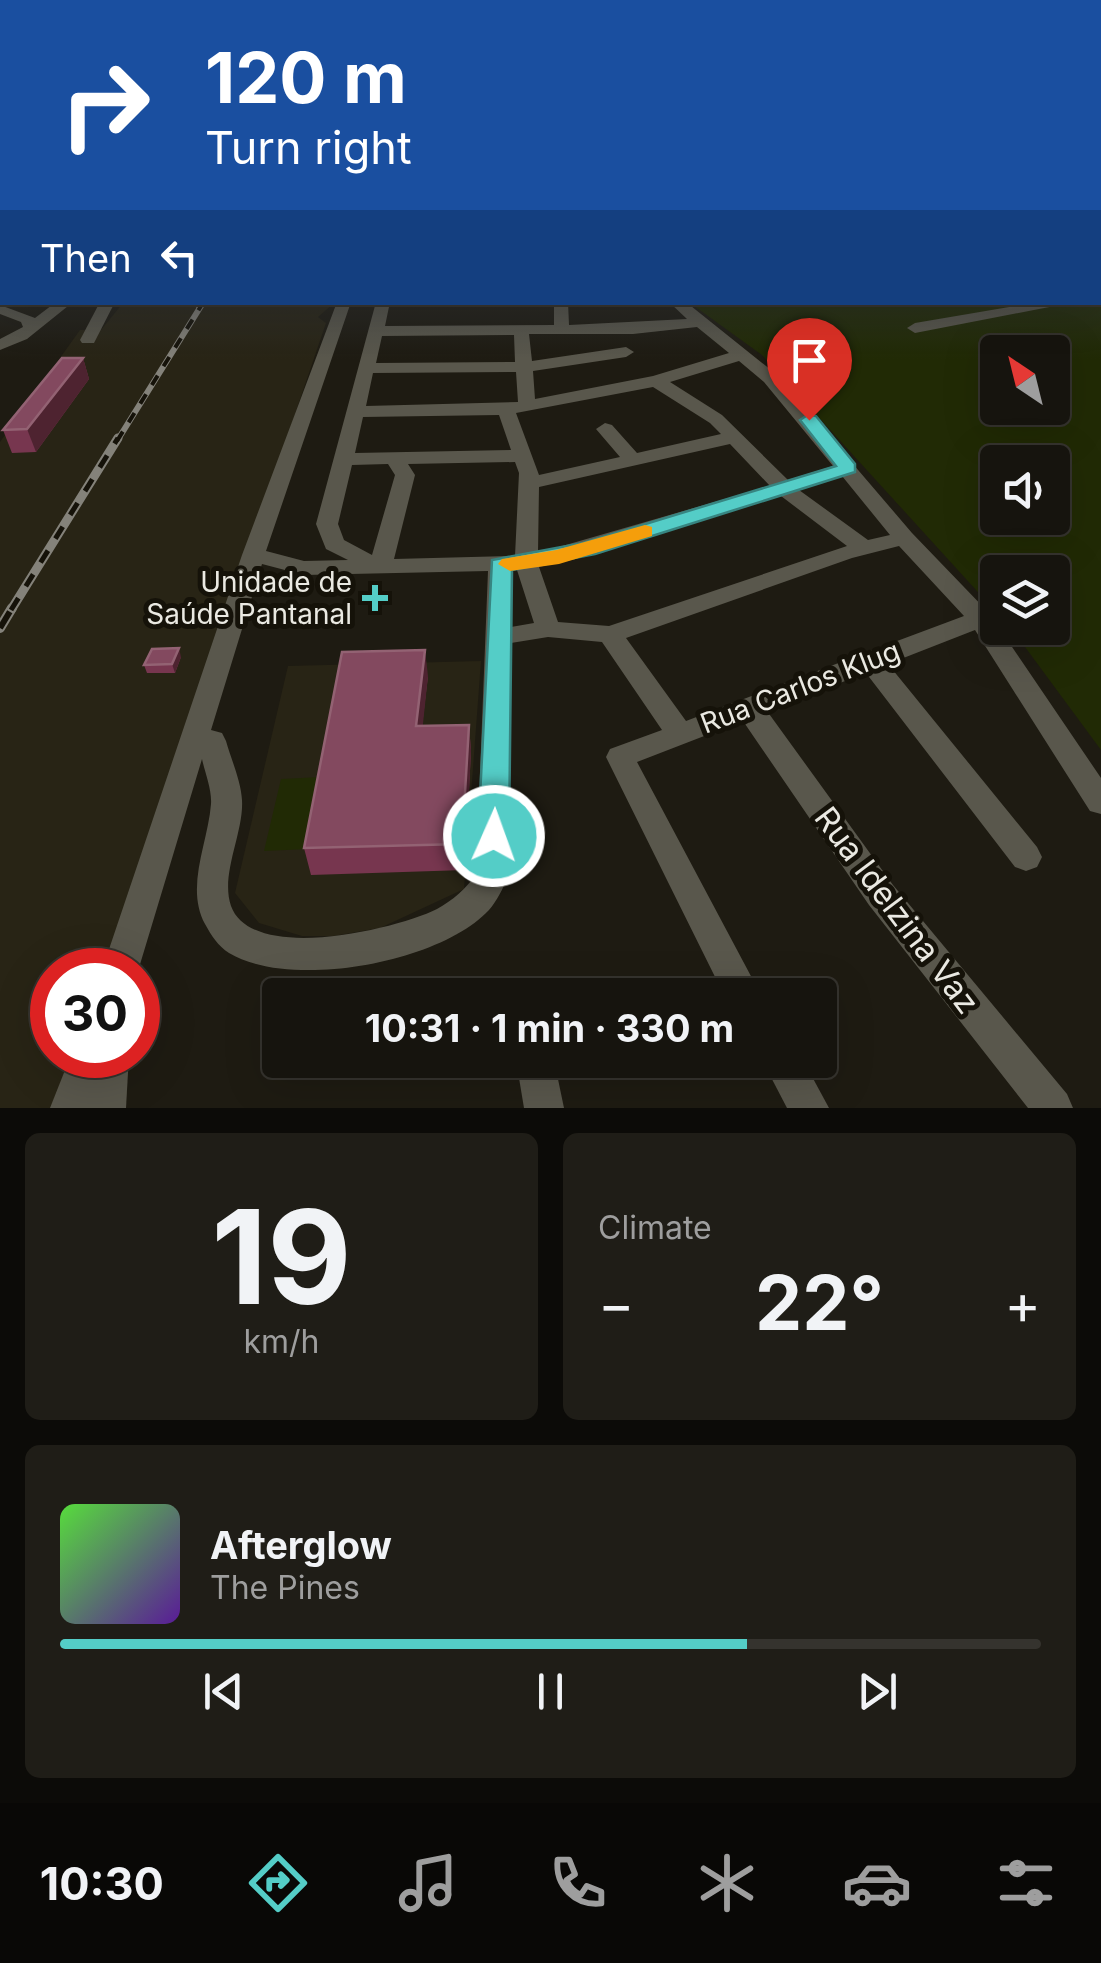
<!DOCTYPE html>
<html lang="en">
<head>
<meta charset="utf-8">
<style>
	:root { --surface:#16140e; --page:#1f1d17; --text:#f1f3f6; --muted:#9e9e9e; --line:#35332e; --accent:#54cdc7 }
	body { margin:0; font-family:Inter,sans-serif; background:var(--page); color:var(--text); height:100vh; display:flex; flex-direction:column; font-size:38px; white-space:nowrap }
	* { box-sizing:border-box; margin:0 }
	p { font-size:32px; color:var(--muted) }
	.icon { flex:none; width:55px; height:55px; fill:none; stroke:currentColor; stroke-width:2; stroke-linecap:round; stroke-linejoin:round }
	.map { position:relative; height:1108px; overflow:hidden }
	.details { display:flex; flex-direction:column; gap:25px; padding:25px; background:#0c0b08; flex:1 }
	.details>* { flex:none }
	.top-card { position:absolute; left:0px; top:0px; width:1102px; height:305px; box-shadow:0 10px 40px #0002,0 0 0 2px var(--line); background:#1a4fa0; color:#fff; overflow:hidden }
	.needle { width:65px; rotate:325deg }
	.buttons { position:absolute; left:980px; top:335px; display:grid; gap:20px }
	.buttons a { display:grid; place-items:center; width:90px; height:90px; border-radius:10px; background:var(--surface); box-shadow:0 10px 40px #0002,0 0 0 2px var(--line); font-size:50px }
	.speed { position:absolute; left:30px; top:948px; display:flex; gap:20px; font-size:50px; font-weight:700; text-align:center }
	.speed>* { display:grid; place-content:center; width:130px; height:130px; border-radius:50%; background:var(--surface); box-shadow:0 10px 40px #0002,0 0 0 2px var(--line); line-height:1 }
	.speed .limit { border:15px solid #d22; background:#fff; color:#111 }
	.pin { position:absolute; display:grid; place-items:center; width:85px; height:85px; color:#fff; margin:-102px -42px; border-radius:50% 50% 50% 0; rotate:-45deg; box-shadow:0 0 10px #0007 }
	.pin .icon { rotate:45deg }
	.me { position:absolute; width:110px; margin:-55px; rotate:2deg; stroke-linejoin:round; filter:drop-shadow(0 0 8px #0008) }
	.turn { display:flex; align-items:center; gap:35px; height:210px; padding:0 40px; font-size:45px }
	.turn .icon { width:130px; height:130px; stroke-width:2.5 }
	.turn b { display:block; font-size:70px; line-height:85px }
	.then { display:flex; align-items:center; height:95px; padding:0 40px; background:#0003; gap:20px; font-size:38px }
	.big { font-size:75px; font-weight:700; line-height:1.1 }
	.details .tile { flex:1; display:flex; flex-direction:column; justify-content:center; gap:15px; min-width:0; padding:0 35px; border-radius:15px; background:var(--page) }
	.details .dial { align-items:center; gap:0 }
	.dial b { font-size:130px; line-height:1 }
	.song { display:flex; align-items:center; gap:30px }
	.cover { width:120px; height:120px; border-radius:15px; background:linear-gradient(135deg,hsl(110 70% 55%),hsl(270 70% 35%)) }
	.played { height:10px; border-radius:5px; background:linear-gradient(90deg,var(--accent) 70%,var(--line) 70%) }
	.keys { display:flex; justify-content:space-around; direction:ltr }
	.heat { display:flex; justify-content:space-between; align-items:center; font-size:55px; direction:ltr }
	.details .tiles { flex:1; display:grid; gap:25px; grid-template-columns:1fr 1fr }
	.tile:last-child { grid-column:span 2 }
	.trip { position:absolute; left:262px; top:978px; width:575px; height:100px; border-radius:10px; background:var(--surface); box-shadow:0 10px 40px #0002,0 0 0 2px var(--line); font-weight:700; line-height:100px; text-align:center }
	.menu { display:flex; height:160px; justify-content:space-around; align-items:center; background:#090806; color:var(--muted) }
	.menu .icon { width:70px; height:70px }
	.menu .active { color:var(--accent) }
	.menu b { font-size:45px; color:var(--text) }
	.map>svg:first-child { display:block }
	.built { fill:#282415 }
	.green { fill:#212a05; fill-rule:evenodd }
	.lines { fill:none; stroke-linecap:round; stroke-linejoin:round }
	.minor { fill:#59574c; fill-rule:evenodd }
	.rail-far3-casing { stroke:#84827a; stroke-width:5 }
	.rail-far2-casing { stroke:#84827a; stroke-width:6 }
	.rail-far1-casing { stroke:#84827a; stroke-width:9 }
	.rail-casing { stroke:#84827a; stroke-width:10 }
	.rail-far3 { stroke:#151209; stroke-width:2.5; stroke-dasharray:9; stroke-linecap:butt }
	.rail-far2 { stroke:#151209; stroke-width:4; stroke-dasharray:11; stroke-linecap:butt }
	.rail-far1 { stroke:#151209; stroke-width:5; stroke-dasharray:14; stroke-linecap:butt }
	.rail { stroke:#151209; stroke-width:6; stroke-dasharray:19; stroke-linecap:butt }
	.wall { fill:#77364f }
	.shaded-wall { fill:#4e2330 }
	.building { fill:#83495f; stroke:#936273; stroke-width:2.5 }
	.route { fill:#54cdc7; stroke:#378581; stroke-width:2.5 }
	.slow { fill:#f59e0b }
	.poi-dot { fill:#54cdc7; stroke:#151209; stroke-width:4 }
	.labels { text-anchor:middle; dominant-baseline:central; stroke-width:10; stroke-linejoin:round; paint-order:stroke }
	.poi-label { font-size:28px; fill:#eae9e2; stroke:#151209; text-anchor:end }
	.street-label { font-size:28px; fill:#eae9e2; stroke:#151209 }
	.near-street-label { font-size:32px; fill:#eae9e2; stroke:#151209 }
</style>
</head>
<body>
<div class="map">
<svg width="1101" height="1108" viewBox="0 0 1101 1108">
	<rect width="100%" height="100%" fill="#1e1b12"/>
	<!-- built -->
	<g class="built">
		<polygon points="123,303 334,303 318,317 326,323 106,970 52,970 52,1055 75,1055 56,1108 0,1108 0,442 80,330 101,330"/>
		<polygon points="481,661 464,889 380,928 333,936 302,936 259,923 235,893 288,666"/>
	</g>
	<!-- green -->
	<g class="green">
		<path d="M1101,204v546l-90,-122h41v-56h-54l-1,41 -235,-258 -72,-52 410,-1zM998,352h54v56h-54zM998,462h54v56h-54z"/>
		<polygon points="322,777 308,849 264,851 281,779"/>
	</g>
	<g class="lines">
		<!-- minor -->
		<g class="minor">
			<rect x="0" y="245" width="2" height="8"/>
			<rect x="1100" y="293" width="1" height="8"/>
			<polygon points="56,302 73,302 27,339 0,350 0,339 23,327 21,322 0,314 0,305 35,318"/>
			<polygon points="100,302 115,302 94,343 82,343 80,340"/>
			<path d="M337,302h14l-85,249 38,10 44,-1 -22,-11 -10,-25 60,-222h14l-5,24 169,-1v-23h14l1,23 118,-6 -18,-17h17l90,72 136,159 77,80 112,165v36l-11,-3 -115,-181 -87,34 149,183 5,10 -5,10 -11,4 -11,-4 -149,-194 -99,38 126,174 174,209 6,14h-45l-159,-203 -126,-184 -106,41 124,233h-37l-118,-238 4,-8 52,-19 -60,-88 -54,-5 -37,6 -3,234c-5,11 -11,24 -19,33 -49,53 -198,80 -260,43 -11,-7 -18,-18 -24,-29 -20,-37 3,-81 6,-120 1,-14 -6,-31 -9,-45l-64,212 -36,-1 140,-415zM697,327l32,26 -76,23 -118,23 -2,-28 93,-14 8,-5 -8,-5 -94,14 -3,-27h104zM514,335l1,27 -139,1 6,-27zM739,361l25,21 69,84 -45,14 -66,-65 -52,-33zM516,372l2,30 -152,4 7,-33zM653,387l57,36 11,11 -84,19 -25,-28 -7,-2 -9,6 24,28 -81,18 -23,-62zM499,415l12,35 -156,3 8,-36zM730,444l40,42 -232,67 1,-66zM515,462l4,11 -4,83 -121,3 21,-84 -7,-11zM388,464l7,11 -23,80 -28,-15 -6,-16 14,-59zM842,476l48,59 -22,5 -69,-50zM781,496l66,50 -238,80 -51,-4 -19,-55 56,-13zM899,546l65,70 -91,34 -13,2 -3,4 -171,65 -60,-83 226,-80zM262,564l42,11 184,-4 -12,303c-10,15 -23,26 -39,35 -40,20 -185,55 -206,-3 -11,-32 13,-73 11,-106 -1,-19 -11,-41 -16,-59l-4,-8 -11,-3zM511,570h6l17,53 -23,4z"/>
			<polygon points="1039,302 1075,302 915,333 907,328 915,323"/>
			<polygon points="71,1055 129,1055 126,1108 50,1108"/>
			<polygon points="516,1060 554,1060 564,1108 524,1108"/>
			<polygon points="762,1060 803,1060 829,1108 787,1108"/>
		</g>
		<defs>
			<polyline id="rail-far3" points="199,308 203,302"/>
			<polyline id="rail-far2" points="117,441 201,306"/>
			<polyline id="rail-far1" points="11,610 118,438"/>
			<polyline id="rail" points="0,628 12,608"/>
		</defs>
		<!-- rail-far3 casing -->
		<use href="#rail-far3" class="rail-far3-casing"/>
		<!-- rail-far2 casing -->
		<use href="#rail-far2" class="rail-far2-casing"/>
		<!-- rail-far1 casing -->
		<use href="#rail-far1" class="rail-far1-casing"/>
		<!-- rail casing -->
		<use href="#rail" class="rail-casing"/>
		<!-- rail-far3 -->
		<use href="#rail-far3" class="rail-far3"/>
		<!-- rail-far2 -->
		<use href="#rail-far2" class="rail-far2"/>
		<!-- rail-far1 -->
		<use href="#rail-far1" class="rail-far1"/>
		<!-- rail -->
		<use href="#rail" class="rail"/>
	</g>
	<!-- wall -->
	<g class="wall">
		<polygon points="83,358 89,379 36,452 12,453 3,430"/>
		<polygon points="181,657 175,673 147,673 144,665"/>
		<polygon points="428,676 422,726 469,725 471,751 465,870 311,875 304,848"/>
	</g>
	<!-- shaded-wall -->
	<g class="shaded-wall">
		<polygon points="83,358 89,379 36,452 27,429"/>
		<polygon points="179,648 181,657 175,673 172,664"/>
		<polygon points="425,650 428,676 420,752 416,726"/>
		<polygon points="469,725 471,751 465,870 462,844"/>
	</g>
	<!-- building -->
	<g class="building">
		<polygon points="62,358 83,358 27,429 3,430"/>
		<polygon points="179,648 172,664 144,665 152,649"/>
		<polygon points="425,650 416,726 469,725 462,844 304,848 342,652"/>
	</g>
	<!-- sky -->
	<linearGradient id="sky" x2="0" y2="1"><stop stop-color="#100f0a"/><stop offset="0.57" stop-color="#3b3f44"/><stop offset="1" stop-color="#3b3f44" stop-opacity="0"/></linearGradient>
	<rect width="1101" height="359" fill="url(#sky)"/>
	<!-- route -->
	<polygon class="route" points="809,414 816,416 855,464 855,472 595,554 512,570 509,836 505,846 494,850 482,846 478,836 492,560 583,543 836,466 800,420"/>
	<!-- slow -->
	<polygon class="slow" points="645,525 652,527 652,536 559,564 510,571 498,564 502,559 556,550"/>
	<!-- markers -->
	<path class="poi-dot" d="M370 583h10v10h10v10h-10v10h-10v-10h-10v-10h10z"/>
	<g class="labels">
		<!-- poi labels -->
		<g class="poi-label">
			<text x="352" y="582">Unidade de<tspan x="352" dy="32">Saúde Pantanal</tspan></text>
		</g>
		<!-- street labels -->
		<g class="street-label">
			<text transform="translate(800 687) rotate(-21)">Rua Carlos Klug</text>
		</g>
		<!-- near-street labels -->
		<g class="near-street-label">
			<text transform="translate(897 910) rotate(53)">Rua Idelzina Vaz</text>
		</g>
	</g>
</svg>
<div class="buttons">
<a><svg class="needle" viewBox="-14 -14 28 28"><path d="M0-13l5 13h-10z" fill="#e53935"/><path d="M0 13l5-13h-10z" fill="#9e9e9e"/></svg></a>
<a><svg class="icon" aria-label="sound" viewBox="0 0 24 24"><path d="M4 9h4l5-4v14l-5-4H4zM17 9q2 3 0 6"/></svg></a>
<a><svg class="icon" aria-label="layers" viewBox="0 0 24 24"><path d="M12 4l9 5-9 5-9-5zM3 14l9 5 9-5"/></svg></a>
</div>
<div class="speed"><div class="limit">30</div></div>
<div class="pin" style="left:809px;top:420px;background:#d93025"><svg class="icon" aria-label="arrive" viewBox="0 0 24 24"><path d="M6 21V4h12l-3 4 3 4H6"/></svg></div>
<svg class="me" style="left:494px;top:836px" viewBox="-20 -20 40 40"><circle r="17" fill="#54cdc7" stroke="#fff" stroke-width="3"/><path d="M0-11L8 9 0 5-8 9z" fill="#fff"/></svg>
<div class="trip">10:31 · 1 min · 330 m</div>
<div class="top-card">
<div class="turn"><svg class="icon" aria-label="right" viewBox="0 0 24 24"><path d="M7 20v-9h11M14 6l5 5-5 5"/></svg><div><b>120 m</b>Turn right</div></div>
<div class="then">Then<svg class="icon" aria-label="left" viewBox="0 0 24 24"><path d="M17 20v-9H6M10 6l-5 5 5 5"/></svg></div>
</div>
</div>
<section class="details">
<div class="tiles">
<div class="tile dial"><b>19</b><p>km/h</p></div>
<div class="tile"><p>Climate</p>
<div class="heat"><a>−</a><b class="big">22°</b><a>+</a></div>
</div>
<div class="tile">
<div class="song"><i class="cover"></i><div><b>Afterglow</b><p>The Pines</p></div></div>
<div class="played"></div>
<div class="keys"><svg class="icon" aria-label="previous" viewBox="0 0 24 24"><path d="M18 5L8 12l10 7zM5 5v14"/></svg><svg class="icon" aria-label="pause" viewBox="0 0 24 24"><path d="M8 5v14M16 5v14"/></svg><svg class="icon" aria-label="next" viewBox="0 0 24 24"><path d="M6 5l10 7-10 7zM19 5v14"/></svg></div>
</div>
</div>
</section>
<nav class="menu">
<b>10:30</b>
<svg class="icon active" aria-label="directions" viewBox="0 0 24 24"><path d="M12 3l9 9-9 9-9-9zM9 14v-3h6M13 9l2 2-2 2"/></svg>
<svg class="icon" aria-label="music" viewBox="0 0 24 24"><path d="M9 18V5l10-2v13"/><circle cx="6" cy="18" r="3"/><circle cx="16" cy="16" r="3"/></svg>
<svg class="icon" aria-label="phone" viewBox="0 0 24 24"><path d="M5 4h4l2 5-3 2q2 4 5 5l2-3 5 2v4C11 20 4 13 5 4z"/></svg>
<svg class="icon" aria-label="climate" viewBox="0 0 24 24"><path d="M12 3v18M4 7l16 10M4 17L20 7"/></svg>
<svg class="icon" aria-label="car" viewBox="0 0 24 24"><path d="M5 17H2v-5l4-1 3-4h7l3 4 3 1v5h-3M9 17h6M6 11h13"/><circle cx="7" cy="17" r="2"/><circle cx="17" cy="17" r="2"/></svg>
<svg class="icon" aria-label="filters" viewBox="0 0 24 24"><path d="M4 7h16M4 17h16"/><circle cx="9" cy="7" r="2"/><circle cx="15" cy="17" r="2"/></svg>
</nav>
</body>
</html>
